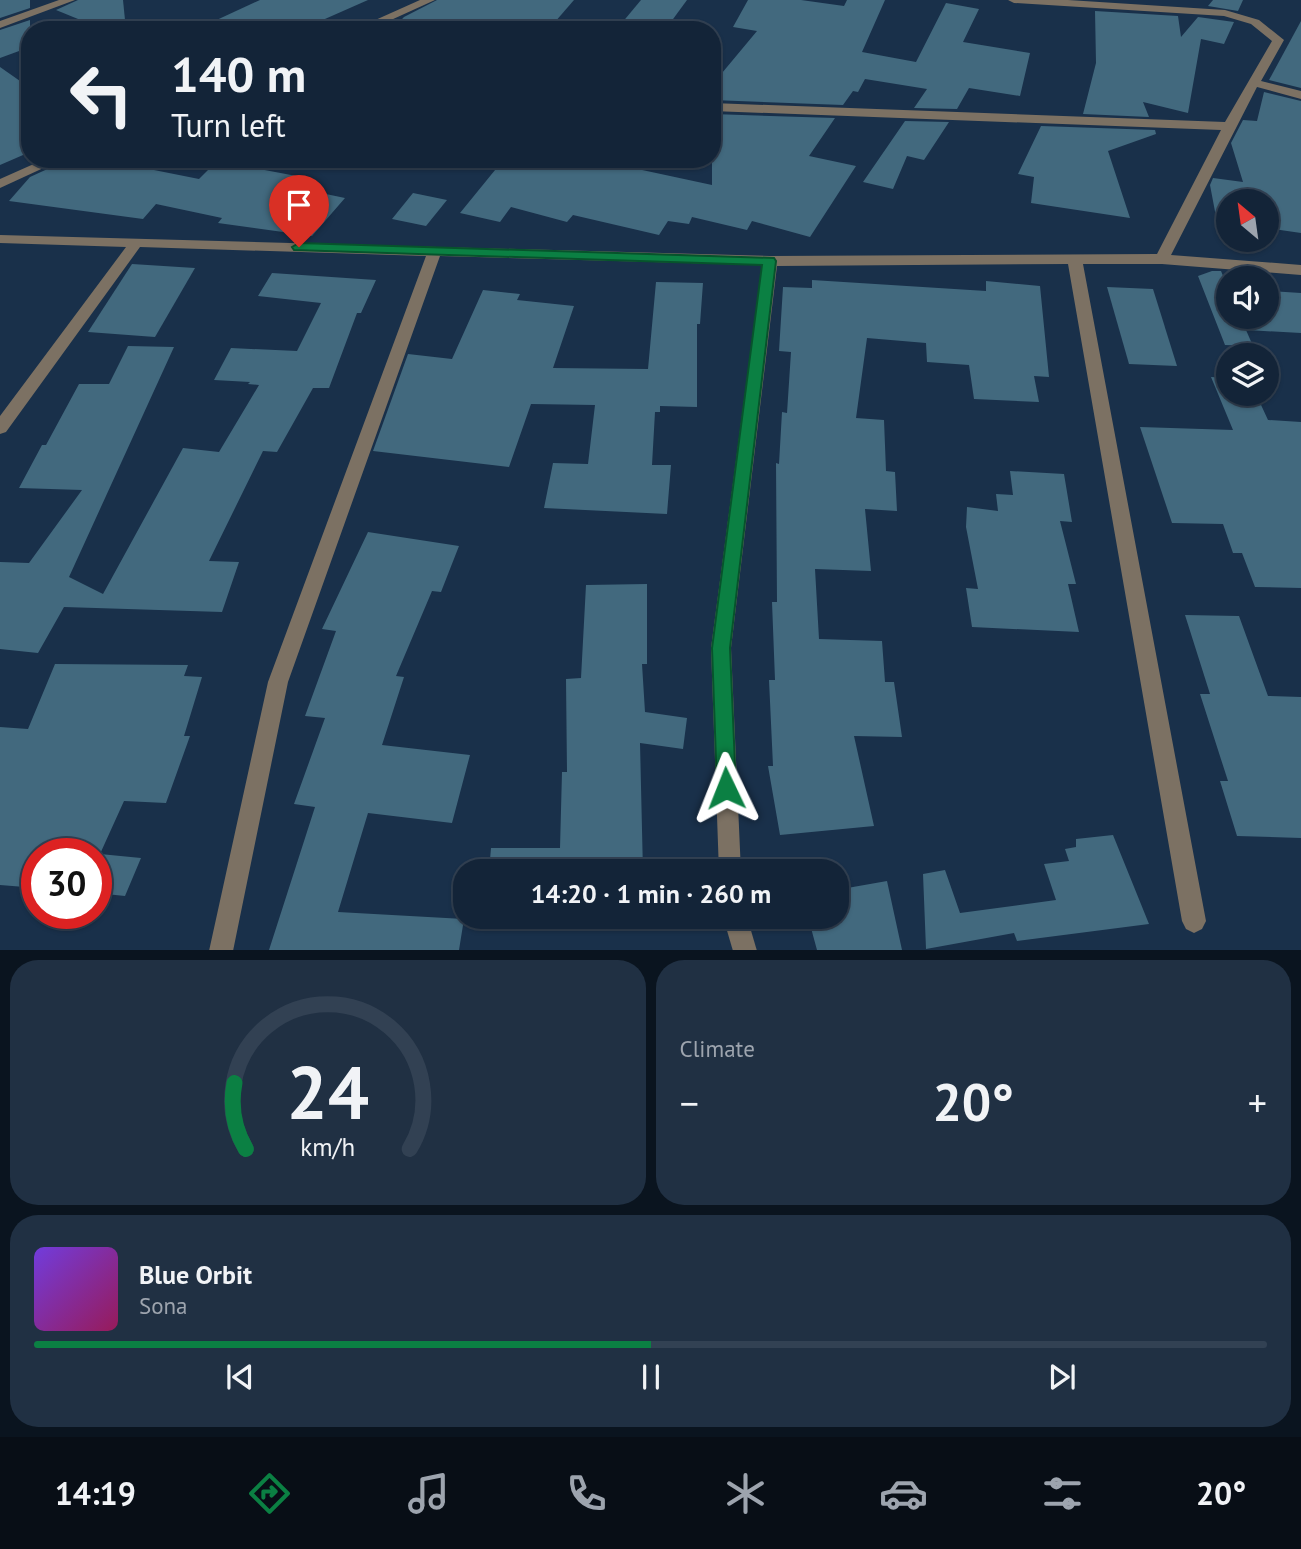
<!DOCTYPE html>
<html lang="en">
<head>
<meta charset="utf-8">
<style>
	:root { --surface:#132438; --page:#203043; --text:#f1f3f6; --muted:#9da4ae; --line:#324153; --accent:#0b8043 }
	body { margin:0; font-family:"PT Sans",sans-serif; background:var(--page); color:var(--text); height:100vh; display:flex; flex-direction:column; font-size:26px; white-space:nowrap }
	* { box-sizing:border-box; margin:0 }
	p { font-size:23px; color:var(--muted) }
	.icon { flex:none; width:38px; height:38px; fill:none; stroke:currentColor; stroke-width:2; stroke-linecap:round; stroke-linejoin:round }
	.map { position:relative; height:950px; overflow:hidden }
	.details { display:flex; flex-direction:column; gap:10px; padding:10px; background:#0a141f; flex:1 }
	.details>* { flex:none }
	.top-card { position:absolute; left:21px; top:21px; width:700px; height:147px; border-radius:28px; box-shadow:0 2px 5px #0004,0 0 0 2px var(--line); background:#132438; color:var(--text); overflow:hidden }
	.needle { width:46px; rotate:331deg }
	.fabs { position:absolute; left:1216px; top:189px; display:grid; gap:14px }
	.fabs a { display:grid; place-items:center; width:63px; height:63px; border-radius:50%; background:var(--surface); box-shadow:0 2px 5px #0004,0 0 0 2px var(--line); font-size:35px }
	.speed { position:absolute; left:21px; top:838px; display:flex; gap:14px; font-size:35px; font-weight:700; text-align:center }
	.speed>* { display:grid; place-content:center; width:91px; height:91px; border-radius:50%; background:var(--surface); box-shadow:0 2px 5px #0004,0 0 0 2px var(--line); line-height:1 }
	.speed .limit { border:10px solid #d22; background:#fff; color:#111 }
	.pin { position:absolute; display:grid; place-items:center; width:60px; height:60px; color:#fff; margin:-72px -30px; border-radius:50% 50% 50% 0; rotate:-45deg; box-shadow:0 0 7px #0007 }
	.pin .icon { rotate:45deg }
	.me { position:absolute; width:77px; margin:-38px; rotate:358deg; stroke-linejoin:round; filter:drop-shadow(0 0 5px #0008) }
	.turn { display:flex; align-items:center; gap:24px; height:147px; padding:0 35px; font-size:32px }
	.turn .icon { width:91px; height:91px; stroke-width:2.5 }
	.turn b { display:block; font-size:49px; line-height:60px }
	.big { font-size:52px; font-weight:700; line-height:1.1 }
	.details .card { flex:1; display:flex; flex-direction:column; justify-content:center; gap:10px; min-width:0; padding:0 24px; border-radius:28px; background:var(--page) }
	.details .dial { align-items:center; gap:0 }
	.dial svg { height:182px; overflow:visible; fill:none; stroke:var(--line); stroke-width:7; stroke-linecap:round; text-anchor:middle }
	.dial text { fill:var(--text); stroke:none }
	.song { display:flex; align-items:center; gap:21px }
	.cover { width:84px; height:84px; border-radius:10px; background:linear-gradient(135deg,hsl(260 70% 55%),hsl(330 70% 35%)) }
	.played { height:7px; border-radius:4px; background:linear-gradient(90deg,var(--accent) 50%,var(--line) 50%) }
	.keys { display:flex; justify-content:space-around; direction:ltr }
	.heat { display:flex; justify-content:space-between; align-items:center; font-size:38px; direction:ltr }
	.details .tiles { flex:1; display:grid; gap:10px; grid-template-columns:1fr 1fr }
	.card:last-child { grid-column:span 2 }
	.trip { position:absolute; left:453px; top:859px; width:396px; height:70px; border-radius:28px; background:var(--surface); box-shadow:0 2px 5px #0004,0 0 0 2px var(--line); font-weight:700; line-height:70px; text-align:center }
	.tabs { display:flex; height:112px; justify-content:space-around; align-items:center; background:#080e16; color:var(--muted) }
	.tabs .icon { width:49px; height:49px }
	.tabs .on { color:var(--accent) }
	.tabs b { font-size:32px; color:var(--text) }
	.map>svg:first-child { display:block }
	.building { fill:#42697e }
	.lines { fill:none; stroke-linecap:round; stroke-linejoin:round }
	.minor { fill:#7c7163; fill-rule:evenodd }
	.route { fill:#0b8043; stroke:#07532c; stroke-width:2 }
</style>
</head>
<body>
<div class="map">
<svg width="1301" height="951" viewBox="0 0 1301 951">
	<rect width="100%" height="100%" fill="#19304a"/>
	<!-- building -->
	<g class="building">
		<polygon points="0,0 30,0 30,8 0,18"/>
		<polygon points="78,0 123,0 126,30 105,30 56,10"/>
		<polygon points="260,0 368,0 300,30 195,30"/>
		<polygon points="437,0 574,0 548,30 392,30 404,17"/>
		<polygon points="641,0 687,0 665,30 616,30"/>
		<polygon points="748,0 801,0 844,6 847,0 885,0 862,52 916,62 946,3 979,9 963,42 1030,53 1020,96 969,88 957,109 914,108 927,89 865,79 858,92 853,91 843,105 712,100 712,85 757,31 733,27"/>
		<polygon points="1213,0 1243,0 1238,11 1208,6"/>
		<polygon points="1095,11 1178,16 1181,37 1198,17 1234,22 1224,44 1201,39 1188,113 1143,102 1149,117 1083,114 1096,63"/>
		<polygon points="30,20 30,47 0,58 0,30"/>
		<polygon points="1301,21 1301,88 1269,80"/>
		<polygon points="0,67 30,88 30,152 0,165"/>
		<polygon points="1264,92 1301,101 1301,233 1267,228 1267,201 1228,201 1228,223 1217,222 1210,185 1213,178 1243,182 1231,143 1243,120 1257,121"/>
		<polygon points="712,114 835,118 809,156 856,166 810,237 752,221 747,230 692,217 689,224 668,221 659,235 573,215 567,222 511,207 500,222 460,213 504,159 591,159 712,185"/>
		<polygon points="905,121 949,122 924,160 907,156 893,189 863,182"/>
		<polygon points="1041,126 1155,130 1156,134 1108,151 1130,218 1031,203 1034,177 1018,174"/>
		<polygon points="75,159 99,159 199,179 217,161 307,178 297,188 345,198 312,236 218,223 222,218 156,204 143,219 9,201 30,177 54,166 58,170"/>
		<polygon points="413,193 447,200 426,226 392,219"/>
		<polygon points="132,264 195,268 155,337 88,332"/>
		<polygon points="1212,271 1221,271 1228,288 1228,317 1267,317 1267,294 1270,291 1301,293 1301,333 1246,330 1253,346 1225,345 1198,276"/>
		<polygon points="272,273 376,280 361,313 357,313 329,388 313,388 277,452 263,451 209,561 239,562 222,612 64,607 38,653 0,649 0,562 29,563 82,490 19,488 42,445 46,445 79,384 109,384 128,346 174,347 69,577 103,594 183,448 219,452 259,385 248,384 250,382 214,380 231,348 297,351 321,303 258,296"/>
		<polygon points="812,280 986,291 986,281 1040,286 1049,377 1034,376 1039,402 974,399 969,365 927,362 926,343 867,338 856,418 884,420 886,471 895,472 897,511 865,509 871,571 815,569 819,639 882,641 885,682 894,682 902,737 854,736 874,826 780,835 768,766 773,766 769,680 775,680 772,602 777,602 776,463 779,464 782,412 787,413 791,352 779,351 783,287 812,288"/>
		<polygon points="656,282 703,283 700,324 697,324 697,407 660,406 660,412 655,412 652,465 671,465 667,514 544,508 553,463 588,464 595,405 531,404 509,467 373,451 408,354 452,359 483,290 520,294 517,300 574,306 553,368 648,369"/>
		<polygon points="1107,287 1153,289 1177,366 1129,364"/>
		<polygon points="1211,377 1228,378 1228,394 1256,394 1268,420 1301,422 1301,588 1255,587 1242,553 1233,553 1223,524 1172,523 1140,427 1233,430"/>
		<polygon points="1010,471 1064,474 1072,522 1060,521 1076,584 1068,584 1079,632 972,627 966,588 978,589 966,527 967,507 998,511 996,494 1013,495"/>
		<polygon points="368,532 459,546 441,592 432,591 396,676 404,677 382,745 470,755 452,823 368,813 338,912 464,919 459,950 269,950 315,807 294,804 325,718 305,716 336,631 322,629"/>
		<polygon points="647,584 647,664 642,664 645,712 687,718 683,749 640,743 643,872 489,872 491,848 560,848 562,772 567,772 566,679 581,678 586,585"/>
		<polygon points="1185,615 1239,616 1268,696 1301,697 1301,838 1237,836 1220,781 1228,781 1200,694 1210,694"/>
		<polygon points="55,664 188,665 184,676 202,677 184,736 190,736 166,803 124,801 100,854 141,858 125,896 96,893 96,854 37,854 37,888 0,885 0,727 28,729"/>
		<polygon points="1113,835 1149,924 1017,941 1014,933 926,949 923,874 945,870 960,913 1056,900 1044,864 1069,861 1065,849 1076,847 1076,839"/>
		<polygon points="887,881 902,950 817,950 808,917 836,917 836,890"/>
		<polygon points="485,917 643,917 643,925 484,926"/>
	</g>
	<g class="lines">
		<!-- minor -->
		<g class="minor">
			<polygon points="59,0 75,0 0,28 0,21"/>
			<polygon points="420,0 435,0 369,30 353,30"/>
			<polygon points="1008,0 1068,0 1225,10 1259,20 1284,40 1261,81 1301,91 1301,99 1257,87 1171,255 1301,265 1301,275 1162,264 1083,264 1206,921 1202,929 1194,933 1186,929 1182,921 1068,264 777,266 731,648 741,872 719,872 711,648 762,265 440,256 288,682 233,951 209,951 268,682 426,256 140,247 6,432 0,434 0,416 126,247 0,243 0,235 770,256 1157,254 1221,130 712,111 712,103 1225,122 1272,41 1251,24 1224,16 1014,3"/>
			<polygon points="45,159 63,159 0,188 0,179"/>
			<polygon points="723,917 747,917 757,951 733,951"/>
		</g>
	</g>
	<!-- route -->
	<polygon class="route" points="299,243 774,258 776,261 730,648 736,788 733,794 726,797 719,794 717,788 712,648 762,265 294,250 292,247"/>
</svg>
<div class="fabs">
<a><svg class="needle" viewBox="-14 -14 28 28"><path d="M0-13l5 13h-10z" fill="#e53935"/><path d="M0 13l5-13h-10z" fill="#9da4ae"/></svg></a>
<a><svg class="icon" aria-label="sound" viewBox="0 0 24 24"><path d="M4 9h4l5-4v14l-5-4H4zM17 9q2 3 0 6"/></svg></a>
<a><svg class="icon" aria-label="layers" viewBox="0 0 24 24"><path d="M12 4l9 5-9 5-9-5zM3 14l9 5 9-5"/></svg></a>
</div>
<div class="speed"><div class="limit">30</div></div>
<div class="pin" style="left:299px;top:247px;background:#d93025"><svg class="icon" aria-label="arrive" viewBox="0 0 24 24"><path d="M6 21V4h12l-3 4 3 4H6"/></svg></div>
<svg class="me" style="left:726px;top:788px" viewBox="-20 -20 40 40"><path d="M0-17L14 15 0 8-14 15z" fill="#0b8043" stroke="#fff" stroke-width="4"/></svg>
<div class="trip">14:20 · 1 min · 260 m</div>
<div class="top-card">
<div class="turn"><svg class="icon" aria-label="left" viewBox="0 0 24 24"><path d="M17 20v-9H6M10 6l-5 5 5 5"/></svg><div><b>140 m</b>Turn left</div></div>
</div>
</div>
<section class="details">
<div class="tiles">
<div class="card dial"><svg viewBox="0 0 100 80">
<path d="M14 69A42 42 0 1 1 86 69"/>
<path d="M14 69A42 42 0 0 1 9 40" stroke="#0b8043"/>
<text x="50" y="56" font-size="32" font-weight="700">24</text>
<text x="50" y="72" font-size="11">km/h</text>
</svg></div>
<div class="card"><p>Climate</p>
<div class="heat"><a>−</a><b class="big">20°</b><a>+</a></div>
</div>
<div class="card">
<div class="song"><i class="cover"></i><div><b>Blue Orbit</b><p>Sona</p></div></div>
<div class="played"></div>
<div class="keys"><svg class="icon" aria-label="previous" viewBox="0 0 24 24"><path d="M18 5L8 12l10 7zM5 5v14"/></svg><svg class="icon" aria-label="pause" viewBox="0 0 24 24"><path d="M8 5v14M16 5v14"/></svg><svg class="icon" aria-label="next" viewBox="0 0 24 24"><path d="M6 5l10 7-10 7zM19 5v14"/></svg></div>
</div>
</div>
</section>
<nav class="tabs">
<b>14:19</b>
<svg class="icon on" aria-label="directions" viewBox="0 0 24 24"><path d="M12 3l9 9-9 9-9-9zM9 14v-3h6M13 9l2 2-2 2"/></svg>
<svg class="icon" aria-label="music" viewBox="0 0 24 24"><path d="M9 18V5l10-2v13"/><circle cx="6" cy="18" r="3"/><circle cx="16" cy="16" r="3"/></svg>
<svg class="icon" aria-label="phone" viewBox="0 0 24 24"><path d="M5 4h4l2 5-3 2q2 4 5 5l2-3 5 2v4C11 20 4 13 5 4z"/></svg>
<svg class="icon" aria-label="climate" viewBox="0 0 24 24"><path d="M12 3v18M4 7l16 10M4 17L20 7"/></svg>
<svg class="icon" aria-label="car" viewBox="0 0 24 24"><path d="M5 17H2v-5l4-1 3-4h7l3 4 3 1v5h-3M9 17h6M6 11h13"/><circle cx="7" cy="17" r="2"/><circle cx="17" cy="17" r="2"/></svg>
<svg class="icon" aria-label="filters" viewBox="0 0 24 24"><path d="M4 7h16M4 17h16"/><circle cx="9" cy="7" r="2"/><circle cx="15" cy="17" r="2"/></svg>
<b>20°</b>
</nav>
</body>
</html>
